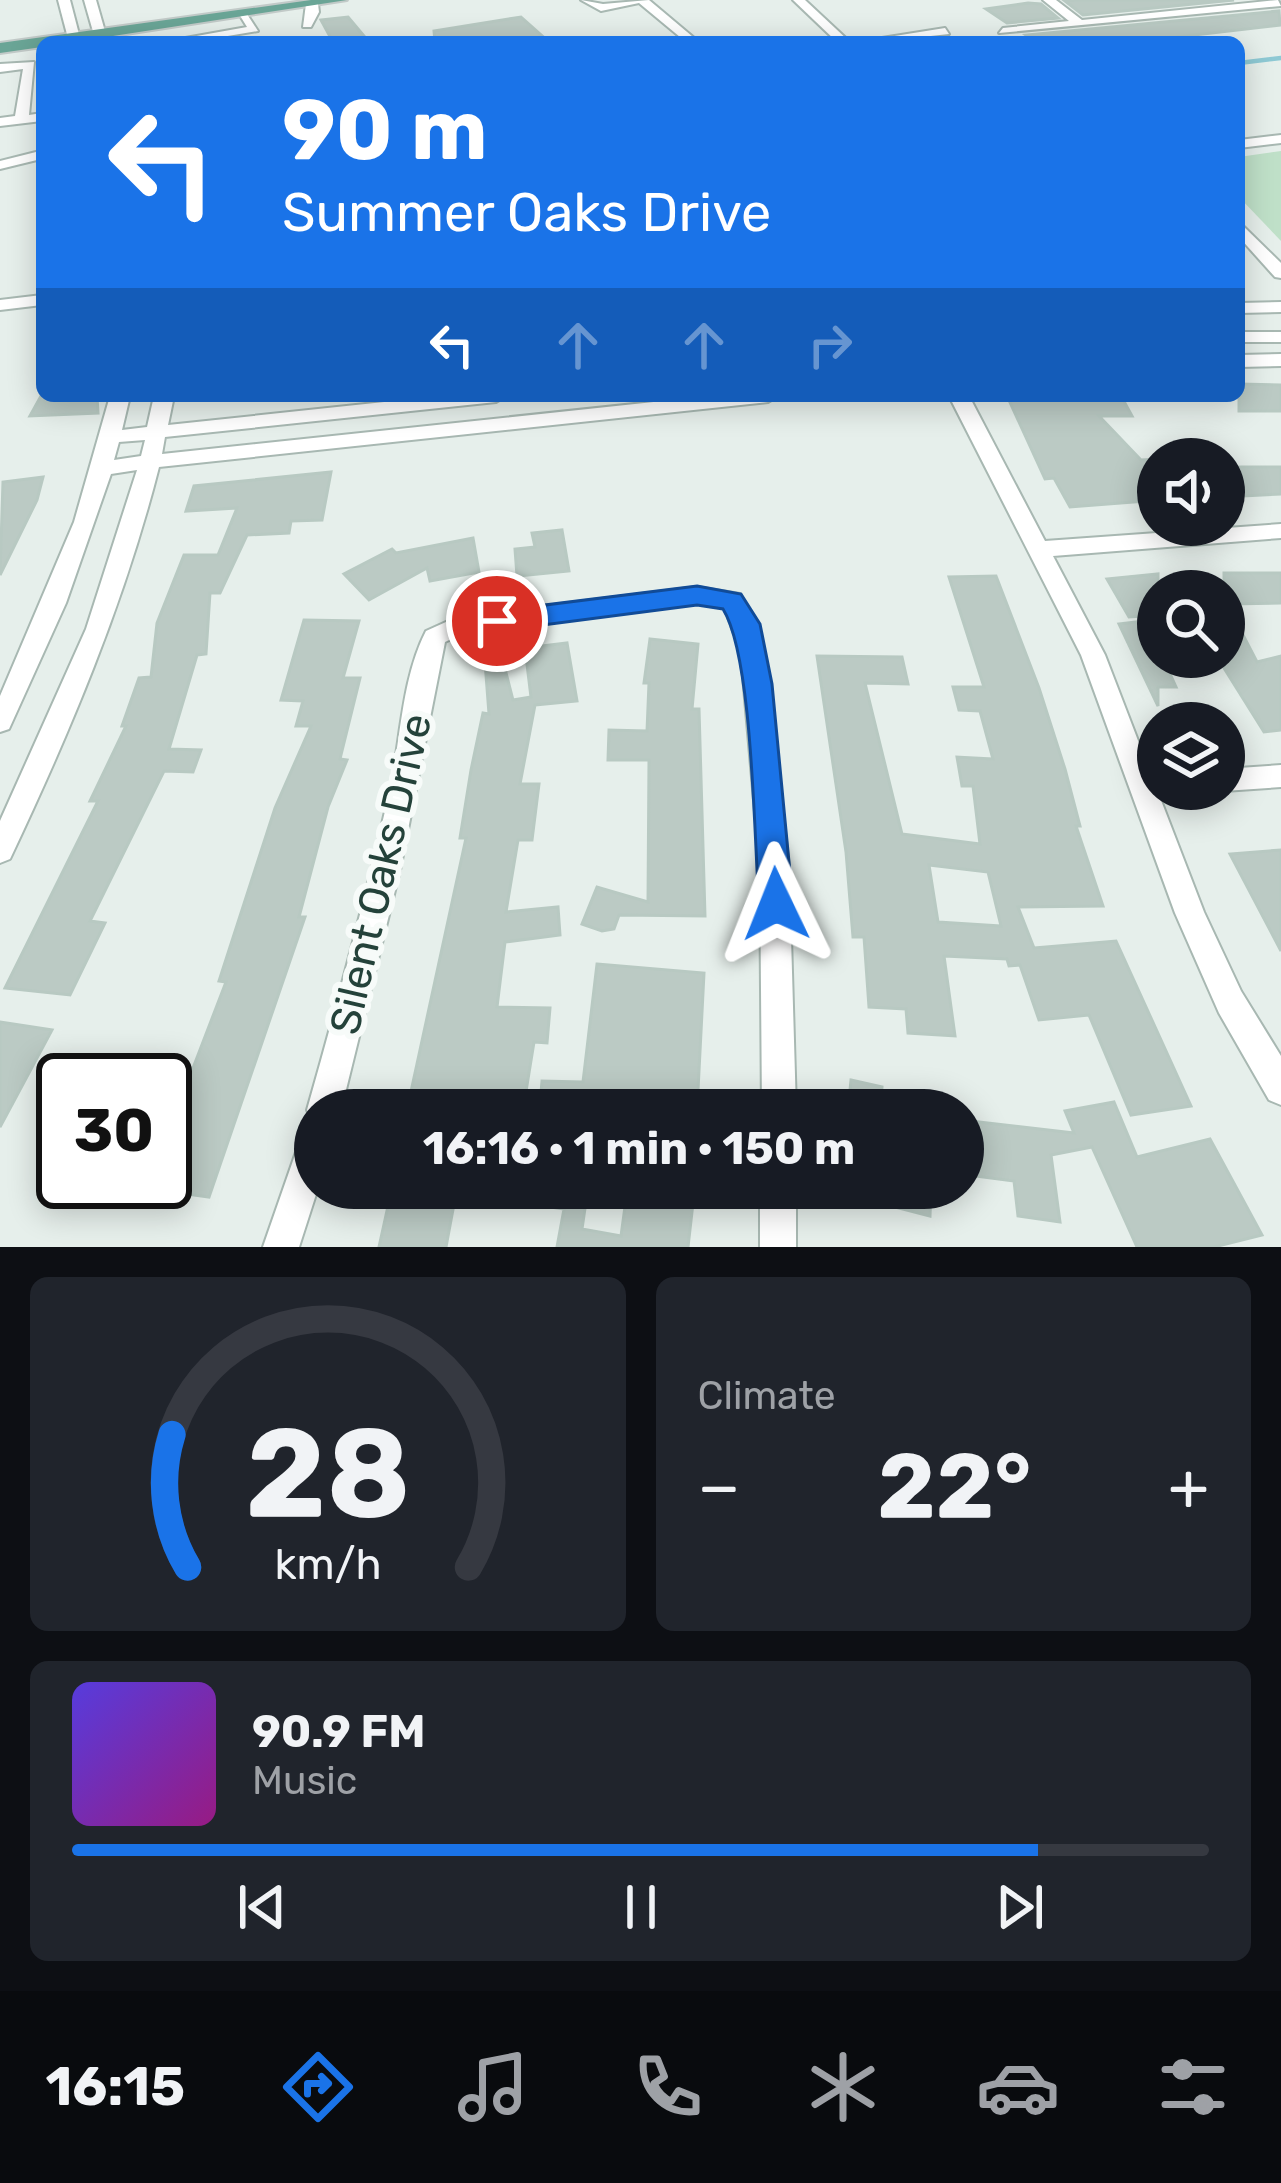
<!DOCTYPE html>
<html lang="en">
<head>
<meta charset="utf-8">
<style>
	:root { --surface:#171b24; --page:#20242c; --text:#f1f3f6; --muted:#9ea1a6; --line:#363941; --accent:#1a73e8 }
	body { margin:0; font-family:Rubik,sans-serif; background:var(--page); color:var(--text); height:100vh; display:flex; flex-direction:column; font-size:45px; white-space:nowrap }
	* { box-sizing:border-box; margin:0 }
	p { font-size:39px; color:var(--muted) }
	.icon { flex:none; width:66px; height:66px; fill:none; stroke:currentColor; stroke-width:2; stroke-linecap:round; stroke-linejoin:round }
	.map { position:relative; height:1247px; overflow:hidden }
	.panel { display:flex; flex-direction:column; gap:30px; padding:30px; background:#0d0f14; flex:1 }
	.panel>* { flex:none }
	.banner { position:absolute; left:36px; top:36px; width:1209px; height:366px; border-radius:18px; box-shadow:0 6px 30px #0003; background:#1a73e8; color:#fff; overflow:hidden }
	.controls { position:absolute; left:1137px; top:438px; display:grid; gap:24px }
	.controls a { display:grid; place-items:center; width:108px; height:108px; border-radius:50%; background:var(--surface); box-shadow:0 6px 30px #0003; font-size:60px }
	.speed { position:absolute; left:36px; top:1053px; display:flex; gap:24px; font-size:60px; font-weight:700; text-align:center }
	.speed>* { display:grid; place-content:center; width:156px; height:156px; border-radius:50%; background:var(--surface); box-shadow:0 6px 30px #0003; line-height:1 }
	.speed .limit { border:6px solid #111; border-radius:18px; background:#fff; color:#111 }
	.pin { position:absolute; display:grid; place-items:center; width:102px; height:102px; color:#fff; margin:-51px; border:6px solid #fff; border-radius:50%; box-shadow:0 3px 12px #0007 }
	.me { position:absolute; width:132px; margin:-66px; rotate:358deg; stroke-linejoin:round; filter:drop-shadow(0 0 9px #0008) }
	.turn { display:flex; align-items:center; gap:42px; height:252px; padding:0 48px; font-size:54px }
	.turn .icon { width:156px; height:156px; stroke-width:2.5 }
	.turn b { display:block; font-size:84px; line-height:102px }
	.lanes { display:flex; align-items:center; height:114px; padding:0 48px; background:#0003; justify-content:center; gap:60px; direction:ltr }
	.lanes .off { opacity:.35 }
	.big { font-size:90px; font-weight:700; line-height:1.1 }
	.panel .widget { flex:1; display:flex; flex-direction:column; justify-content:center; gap:18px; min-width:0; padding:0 42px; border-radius:18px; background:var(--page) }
	.panel .dial { align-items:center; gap:0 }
	.dial svg { height:312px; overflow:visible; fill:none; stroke:var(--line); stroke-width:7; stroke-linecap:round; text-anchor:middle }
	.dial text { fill:var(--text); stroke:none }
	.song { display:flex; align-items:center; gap:36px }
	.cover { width:144px; height:144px; border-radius:18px; background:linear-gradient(135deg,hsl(250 70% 55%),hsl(310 70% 35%)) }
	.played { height:12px; border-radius:6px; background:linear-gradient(90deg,var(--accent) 85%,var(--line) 85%) }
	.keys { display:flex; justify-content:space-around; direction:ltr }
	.heat { display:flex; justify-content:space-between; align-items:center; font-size:66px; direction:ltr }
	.panel .tiles { flex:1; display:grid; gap:30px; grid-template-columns:1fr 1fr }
	.widget:last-child { grid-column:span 2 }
	.trip { position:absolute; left:294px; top:1089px; width:690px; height:120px; border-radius:60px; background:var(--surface); box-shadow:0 6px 30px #0003; font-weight:700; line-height:120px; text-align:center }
	.tabs { display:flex; height:192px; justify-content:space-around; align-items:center; background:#090b0e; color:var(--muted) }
	.tabs .icon { width:84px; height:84px }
	.tabs .active { color:var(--accent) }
	.tabs b { font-size:54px; color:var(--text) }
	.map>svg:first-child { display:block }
	.green { fill:#bfe0c8 }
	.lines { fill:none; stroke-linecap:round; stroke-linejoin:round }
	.stream { stroke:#8ec9d4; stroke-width:4.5 }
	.building { fill:#bbcac4; stroke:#b8c9c2; stroke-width:3; fill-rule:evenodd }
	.minor-casing { stroke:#a8b8b2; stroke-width:4 }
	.major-casing { stroke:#c2cac8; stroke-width:4 }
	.minor { fill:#fff; fill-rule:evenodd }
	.major { fill:#6aa596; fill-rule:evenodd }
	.route { fill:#1a73e8; stroke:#114b97; stroke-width:3 }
	.labels { text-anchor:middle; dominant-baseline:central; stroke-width:12; stroke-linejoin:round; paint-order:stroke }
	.near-street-label { font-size:42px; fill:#24423a; stroke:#f7fbf9 }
</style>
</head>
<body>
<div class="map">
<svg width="1281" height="1247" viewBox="0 0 1281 1247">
	<rect width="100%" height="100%" fill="#e6efeb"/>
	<!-- green -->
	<polygon class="green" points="1281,151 1281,241 1239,197 1239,157"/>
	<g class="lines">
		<!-- stream -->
		<polyline class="stream" points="1239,63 1281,58"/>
	</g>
	<!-- building -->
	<g class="building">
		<polygon points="1076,0 1234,0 1083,15 1065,1"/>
		<polygon points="1028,3 1041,4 1058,18 1007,23 986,9"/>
		<polygon points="1279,11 1280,25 1177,37 1036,42 1026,35"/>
		<polygon points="348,17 369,42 333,42 321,20"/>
		<polygon points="521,17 549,42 435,42 434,31"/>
		<polygon points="1239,384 1281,385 1281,411 1239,411"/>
		<polygon points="41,396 97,396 98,413 30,416"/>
		<polygon points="1121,396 1132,416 1099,416 1141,460 1158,459 1158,500 1070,507 1054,478 1045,479 1008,398"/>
		<polygon points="1241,467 1281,467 1281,494 1224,497 1224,468"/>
		<polygon points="331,472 322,520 291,521 289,533 247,535 220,593 210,593 206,654 197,655 169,749 201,750 193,772 164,771 90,921 105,923 70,995 5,988 98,801 90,801 126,726 122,726 139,678 151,677 157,623 184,555 218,555 237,508 186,511 194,486"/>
		<polygon points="43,477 37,500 0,575 3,482"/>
		<polygon points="562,530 569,571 517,576 515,549 535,547 532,533"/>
		<polygon points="473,538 479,572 430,581 427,568 369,600 344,574 392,549 396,553"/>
		<polygon points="1224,573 1281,573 1281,603 1227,604 1257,662 1281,656 1281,730 1264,732 1224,668"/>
		<polygon points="1158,574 1158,615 1129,617 1107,579"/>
		<path d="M996,576l43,112 26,81 15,57h-4l27,80 -85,1 16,41 82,-7 75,165 -60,9 -42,-100 -50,5 -19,-55 -11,1 -2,-7 -63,-3 11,80 -47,-3 -2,-24 -37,-2 -5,-70h-11l-7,-85 -29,-196 85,1 6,27 -43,-1 37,151 78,10 -7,-58h-11l-5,-29 36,2 -13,-48 -21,-1 -6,-23h31l-35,-110zM929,865l59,7 13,54 -63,-4z"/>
		<polygon points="304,620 359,621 343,678 360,678 340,759 347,760 328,807 299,917 305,917 209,1197 165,1191 165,1123 174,1101 180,1102 226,982 219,981 275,808 311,726 296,726 303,701 281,700"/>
		<polygon points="1143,621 1158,644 1158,665 1166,665 1176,687 1158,687 1158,706 1119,624"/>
		<polygon points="496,634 513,700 531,697 525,648 567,643 577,701 535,705 520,784 539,784 532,840 518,840 506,912 558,907 560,935 505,942 497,1007 550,1008 547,1043 534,1042 523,1110 407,1110 466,838 460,838 471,770 483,713 489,714 483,636"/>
		<polygon points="650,639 698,644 692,709 699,709 705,916 619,915 614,929 602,931 582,924 597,887 648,902 649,760 608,760 609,730 647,731 649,683 644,683"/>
		<polygon points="1281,850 1281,951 1230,854"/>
		<polygon points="597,964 704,973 697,1110 579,1110 581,1100 541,1093 542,1081 583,1082"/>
		<polygon points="0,1022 52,1030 0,1127"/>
		<polygon points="851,1080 882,1087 880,1110 848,1110"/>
		<polygon points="1114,1102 1137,1157 1210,1139 1262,1235 1214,1247 1137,1247 1092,1147 1051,1155 1060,1222 1018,1216 1014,1181 975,1176 970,1121 1074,1133 1065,1111"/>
		<polygon points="392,1188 457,1188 446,1247 379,1247"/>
		<polygon points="552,1188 588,1188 582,1229 621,1236 627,1192 693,1203 688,1247 557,1247 564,1209 550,1207"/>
		<polygon points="849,1188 931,1188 930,1216 848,1195"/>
	</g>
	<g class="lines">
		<defs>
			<g id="minor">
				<polygon points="58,0 70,0 81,42 69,42"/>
				<polygon points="84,0 96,0 108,42 96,42"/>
				<polygon points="581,0 603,4 649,0 699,42 686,42 639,3 601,11"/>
				<polygon points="793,0 805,0 850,42 837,42"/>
				<polygon points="1043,0 1056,0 1082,20 1278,0 1281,6 999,33 1003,28 1069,21"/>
				<polygon points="312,1 318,4 319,12 311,27 303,27 306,4"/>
				<polygon points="245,11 258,31 192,42 163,42 247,27 239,14"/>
				<polygon points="945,28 949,34 876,42 882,38"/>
				<polygon points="34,62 29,115 42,113 42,121 0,126 0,118 15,116 23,69 0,72 0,64"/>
				<polygon points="1281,135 1281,143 1239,148 1239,140"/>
				<polygon points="36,152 41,153 41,159 0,169 0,161"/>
				<polygon points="1239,222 1281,263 1281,278 1275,277 1239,237"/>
				<polygon points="42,295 42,305 0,310 0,300"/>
				<polygon points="1281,302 1281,312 1239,313 1239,303"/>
				<rect x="1239" y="332" width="42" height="10"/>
				<polygon points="1281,354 1281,366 1239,367 1239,355"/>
				<path d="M110,396h20l-8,34 25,-3 7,-31h20l-6,29 273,-29h65l-10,6 -331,35 -3,17 548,-58h68l-10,6 -609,65c-35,137 -89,265 -149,392l-10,4v-42l86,-192 51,-159 -26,4 -45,129 -57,126 -9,3v-36l74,-174zM145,440l-4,16 -27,4 5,-18z"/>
				<polygon points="949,396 969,396 1045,541 1281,524 1281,538 1053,556 1105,655 1204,912 1241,991 1281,1056 1281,1105 1269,1100 1219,1013 1175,913 1081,655"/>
				<path d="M697,587l43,7 18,35 8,31 23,208 7,242h-34l-2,-242 -17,-192 -5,-32 -14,-37 -27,-4 -235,31 -17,8 -45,228 -59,240h-26v13l-3,-1 -5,-12c30,-105 58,-210 82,-316 12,-53 12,-114 37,-163l31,-14z"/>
				<polygon points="1281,765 1281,787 1224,791 1217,789 1224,789 1224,769"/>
				<polygon points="315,1127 315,1188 318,1188 299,1247 263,1247 303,1132"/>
				<rect x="760" y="1188" width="36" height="59"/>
			</g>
			<polygon id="major" points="311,0 347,0 74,42 42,42 42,47 0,53 0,43"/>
		</defs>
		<!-- minor casing -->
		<use href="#minor" class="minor-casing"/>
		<!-- major casing -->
		<use href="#major" class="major-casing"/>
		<!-- minor -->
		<use href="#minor" class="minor"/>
		<!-- major -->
		<use href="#major" class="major"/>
	</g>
	<!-- route -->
	<path class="route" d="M697,586l44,8 19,30 12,60 21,220 -5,11 -12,5 -12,-5 -5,-11c-5,-65 -6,-247 -36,-295l-26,-4 -200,26 -14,-10 14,-10z"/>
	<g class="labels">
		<!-- near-street labels -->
		<g class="near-street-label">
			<text transform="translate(381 874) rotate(-77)">Silent Oaks Drive</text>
		</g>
	</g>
</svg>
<div class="controls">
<a><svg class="icon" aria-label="sound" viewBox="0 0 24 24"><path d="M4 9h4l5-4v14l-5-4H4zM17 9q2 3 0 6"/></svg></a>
<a><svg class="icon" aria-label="search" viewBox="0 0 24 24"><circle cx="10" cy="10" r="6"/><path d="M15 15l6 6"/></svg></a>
<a><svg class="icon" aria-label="layers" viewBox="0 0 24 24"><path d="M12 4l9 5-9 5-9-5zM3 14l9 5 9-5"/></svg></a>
</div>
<div class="speed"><div class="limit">30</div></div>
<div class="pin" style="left:497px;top:621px;background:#d93025"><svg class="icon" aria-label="arrive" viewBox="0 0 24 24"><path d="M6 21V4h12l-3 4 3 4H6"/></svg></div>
<svg class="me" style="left:776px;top:904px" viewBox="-20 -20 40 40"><path d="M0-17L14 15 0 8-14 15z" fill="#1a73e8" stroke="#fff" stroke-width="4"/></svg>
<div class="trip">16:16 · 1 min · 150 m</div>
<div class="banner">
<div class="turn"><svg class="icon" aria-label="left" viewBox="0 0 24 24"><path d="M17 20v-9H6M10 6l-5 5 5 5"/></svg><div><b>90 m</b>Summer Oaks Drive</div></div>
<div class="lanes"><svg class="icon" aria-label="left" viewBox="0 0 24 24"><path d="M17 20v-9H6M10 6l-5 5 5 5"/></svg><svg class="icon off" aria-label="ahead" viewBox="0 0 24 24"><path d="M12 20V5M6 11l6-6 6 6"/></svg><svg class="icon off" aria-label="ahead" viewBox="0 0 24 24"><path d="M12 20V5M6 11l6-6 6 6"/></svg><svg class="icon off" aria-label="right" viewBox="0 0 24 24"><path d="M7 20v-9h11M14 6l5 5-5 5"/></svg></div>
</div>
</div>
<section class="panel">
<div class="tiles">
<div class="widget dial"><svg viewBox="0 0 100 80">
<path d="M14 69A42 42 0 1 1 86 69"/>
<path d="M14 69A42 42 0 0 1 10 35" stroke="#1a73e8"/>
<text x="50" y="56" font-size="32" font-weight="700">28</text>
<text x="50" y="72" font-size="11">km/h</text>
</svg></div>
<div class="widget"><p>Climate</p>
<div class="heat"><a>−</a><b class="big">22°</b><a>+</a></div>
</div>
<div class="widget">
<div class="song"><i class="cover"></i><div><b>90.9 FM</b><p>Music</p></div></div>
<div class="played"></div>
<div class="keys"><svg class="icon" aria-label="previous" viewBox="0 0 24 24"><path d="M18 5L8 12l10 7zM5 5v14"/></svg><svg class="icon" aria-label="pause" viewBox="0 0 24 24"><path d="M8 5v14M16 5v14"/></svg><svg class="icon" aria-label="next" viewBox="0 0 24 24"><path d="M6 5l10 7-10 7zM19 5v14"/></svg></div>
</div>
</div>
</section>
<nav class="tabs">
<b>16:15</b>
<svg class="icon active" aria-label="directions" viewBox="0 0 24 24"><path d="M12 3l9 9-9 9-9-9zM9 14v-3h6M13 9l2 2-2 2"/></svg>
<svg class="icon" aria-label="music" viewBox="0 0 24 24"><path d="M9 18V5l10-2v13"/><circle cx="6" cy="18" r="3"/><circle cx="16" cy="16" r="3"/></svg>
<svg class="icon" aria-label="phone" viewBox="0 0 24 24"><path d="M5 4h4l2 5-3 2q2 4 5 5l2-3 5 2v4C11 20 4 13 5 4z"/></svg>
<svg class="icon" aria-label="climate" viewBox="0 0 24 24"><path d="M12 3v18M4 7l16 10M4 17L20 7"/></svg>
<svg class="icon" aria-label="car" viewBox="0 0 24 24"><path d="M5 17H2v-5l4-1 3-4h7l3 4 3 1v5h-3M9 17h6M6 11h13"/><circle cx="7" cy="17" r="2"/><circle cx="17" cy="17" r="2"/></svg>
<svg class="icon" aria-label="filters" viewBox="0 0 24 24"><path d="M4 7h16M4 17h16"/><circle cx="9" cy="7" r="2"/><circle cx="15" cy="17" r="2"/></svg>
</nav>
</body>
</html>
